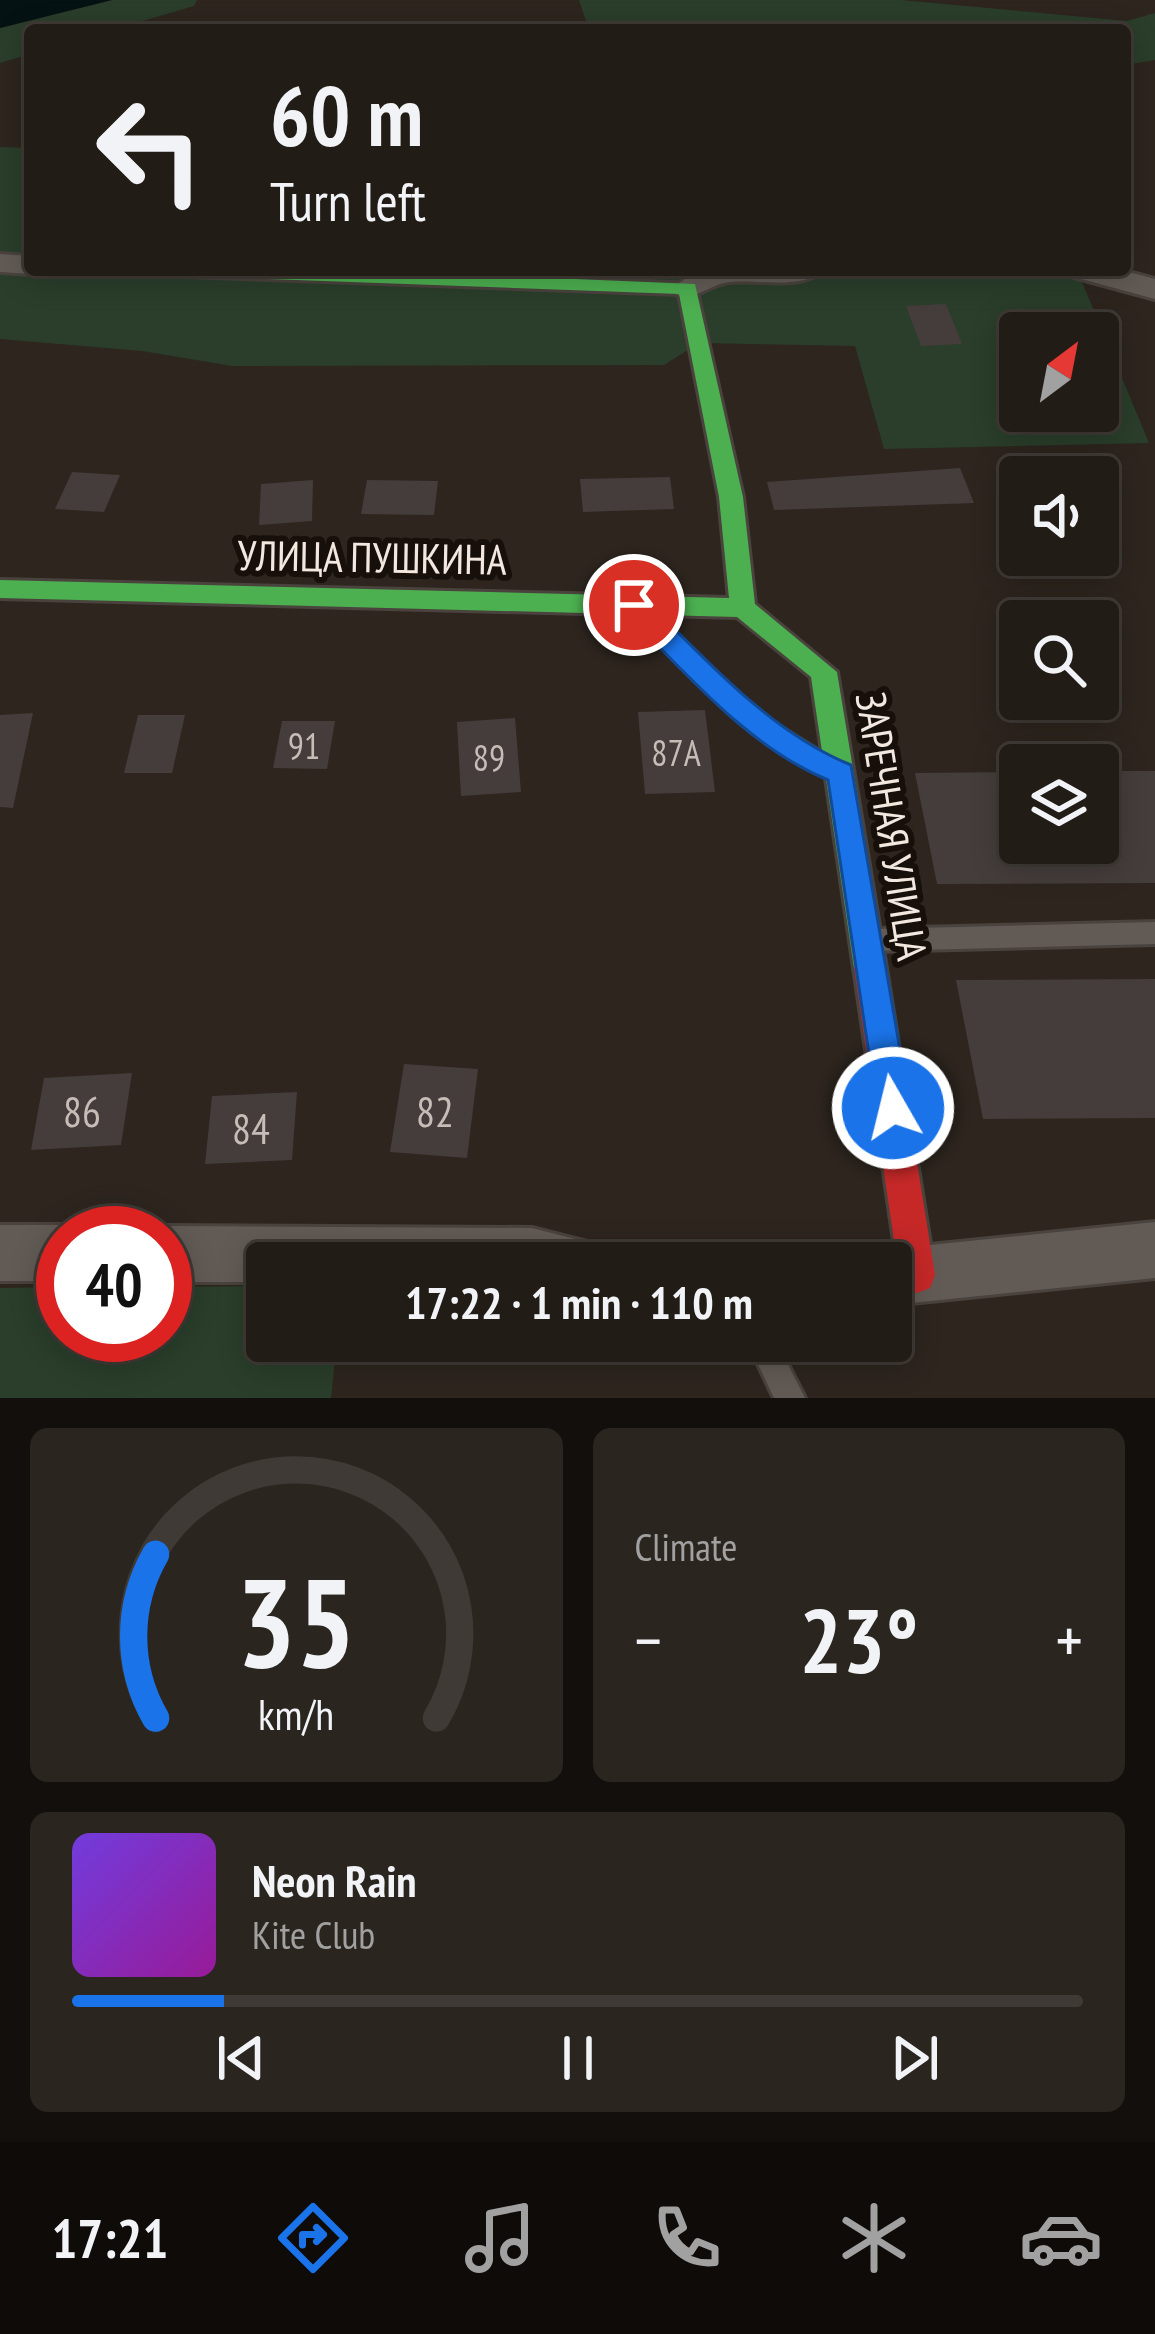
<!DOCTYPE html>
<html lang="en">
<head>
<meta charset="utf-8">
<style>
	:root { --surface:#221c16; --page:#2a251f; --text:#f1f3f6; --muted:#a2a1a1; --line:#3f3a35; --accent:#1a73e8 }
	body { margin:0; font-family:"PT Sans Narrow",sans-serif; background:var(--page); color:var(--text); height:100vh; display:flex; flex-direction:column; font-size:45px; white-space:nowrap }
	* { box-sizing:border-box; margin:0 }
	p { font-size:39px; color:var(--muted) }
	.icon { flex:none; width:66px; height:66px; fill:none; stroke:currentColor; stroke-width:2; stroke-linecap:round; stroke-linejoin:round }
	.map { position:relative; height:1398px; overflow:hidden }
	.sheet { display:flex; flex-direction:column; gap:30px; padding:30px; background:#130f0c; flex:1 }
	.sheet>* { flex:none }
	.guide { position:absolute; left:24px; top:24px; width:1107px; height:252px; border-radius:12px; box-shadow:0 6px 30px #0003,0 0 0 3px var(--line); background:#221c16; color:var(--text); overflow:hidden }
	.needle { width:78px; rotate:32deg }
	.buttons { position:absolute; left:999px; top:312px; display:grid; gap:24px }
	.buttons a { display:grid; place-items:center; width:120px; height:120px; border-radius:12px; background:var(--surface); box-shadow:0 6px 30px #0003,0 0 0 3px var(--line); font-size:60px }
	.speed { position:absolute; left:36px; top:1206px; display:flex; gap:24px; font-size:60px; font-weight:700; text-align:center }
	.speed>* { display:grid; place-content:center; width:156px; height:156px; border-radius:50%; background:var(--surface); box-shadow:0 6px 30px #0003,0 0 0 3px var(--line); line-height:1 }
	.speed .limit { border:18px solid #d22; background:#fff; color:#111 }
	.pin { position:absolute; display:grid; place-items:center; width:102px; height:102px; color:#fff; margin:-51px; border:6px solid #fff; border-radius:50%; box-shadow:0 3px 12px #0007 }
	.me { position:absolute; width:132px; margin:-66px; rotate:352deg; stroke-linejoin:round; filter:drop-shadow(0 0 9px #0008) }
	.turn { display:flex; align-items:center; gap:42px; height:252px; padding:0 48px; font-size:54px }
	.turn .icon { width:156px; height:156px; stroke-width:2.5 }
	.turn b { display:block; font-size:84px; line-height:102px }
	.big { font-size:90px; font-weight:700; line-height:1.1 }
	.sheet .widget { flex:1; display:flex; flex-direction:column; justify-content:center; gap:18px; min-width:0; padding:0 42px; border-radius:18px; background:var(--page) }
	.sheet .dial { align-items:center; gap:0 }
	.dial svg { height:312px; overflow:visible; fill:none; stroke:var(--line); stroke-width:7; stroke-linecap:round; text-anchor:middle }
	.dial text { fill:var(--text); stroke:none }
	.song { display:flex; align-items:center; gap:36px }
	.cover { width:144px; height:144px; border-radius:18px; background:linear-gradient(135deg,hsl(260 70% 55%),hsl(300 70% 35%)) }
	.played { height:12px; border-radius:6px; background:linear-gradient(90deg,var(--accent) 15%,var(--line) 15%) }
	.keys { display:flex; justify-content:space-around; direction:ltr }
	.heat { display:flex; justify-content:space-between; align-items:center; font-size:66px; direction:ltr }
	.sheet .tiles { flex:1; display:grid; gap:30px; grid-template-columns:1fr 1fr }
	.widget:last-child { grid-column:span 2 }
	.trip { position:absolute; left:246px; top:1242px; width:666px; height:120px; border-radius:12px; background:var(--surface); box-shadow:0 6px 30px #0003,0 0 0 3px var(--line); font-weight:700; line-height:120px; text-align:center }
	.menu { display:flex; height:192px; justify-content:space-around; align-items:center; background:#0e0b09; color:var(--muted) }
	.menu .icon { width:84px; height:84px }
	.menu .selected { color:var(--accent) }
	.menu b { font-size:54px; color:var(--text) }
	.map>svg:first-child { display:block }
	.green { fill:#2a3e2b; fill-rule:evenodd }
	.water { fill:#051213 }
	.building { fill:#443d3b }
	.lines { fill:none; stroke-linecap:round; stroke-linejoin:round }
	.lane-casing { stroke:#49423d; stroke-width:6 }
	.street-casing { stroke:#49423d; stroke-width:6 }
	.fast-casing { stroke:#49423d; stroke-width:6 }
	.jam-casing { stroke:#49423d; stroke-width:6 }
	.lane { fill:#625b55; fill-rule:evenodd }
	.street { fill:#625b55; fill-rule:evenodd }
	.fast { fill:#4caf50; fill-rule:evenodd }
	.jam { fill:#c62828; fill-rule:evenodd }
	.route { fill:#1a73e8; stroke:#114b97; stroke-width:3 }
	.labels { text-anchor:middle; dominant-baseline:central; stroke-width:12; stroke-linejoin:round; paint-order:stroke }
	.number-label { font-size:36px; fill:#c7bdb7 }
	.street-label { font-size:42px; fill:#f3e8e0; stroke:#160f0a }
	.near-number-label { font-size:42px; fill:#c7bdb7 }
</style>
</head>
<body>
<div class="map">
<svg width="1155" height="1398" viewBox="0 0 1155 1398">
	<rect width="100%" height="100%" fill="#2d251e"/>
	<!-- green -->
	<g class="green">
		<polygon points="112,0 197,0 194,6 112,30 30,30 30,54 0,63 0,28"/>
		<polygon points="579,0 901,0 1127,21 1155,13 1155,60 1125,65 1125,30 589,30"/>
		<path d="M0,147l30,1v122h1047l72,173 -265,6 -29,-103 -156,-3 -35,22 -432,1 -90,-15 -142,-12zM1020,333h78v78h-78z"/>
		<polygon points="267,1286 267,1341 337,1341 331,1398 0,1398 0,1288 63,1287 63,1335 165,1335 165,1287"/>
	</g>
	<!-- water -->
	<polygon class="water" points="0,0 112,0 0,28"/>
	<!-- building -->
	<g class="building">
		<polygon points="946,304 962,344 921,346 906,306"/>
		<polygon points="960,468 974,503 774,510 767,482"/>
		<polygon points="72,472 120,475 104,512 55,509"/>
		<polygon points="670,477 674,509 583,512 580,479"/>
		<polygon points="313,480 312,521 259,525 261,484"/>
		<polygon points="367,480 438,481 434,515 361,514"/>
		<polygon points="705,710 715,792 645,794 638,712"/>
		<polygon points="33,713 13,808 0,807 0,715"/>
		<polygon points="138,715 185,715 172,773 124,773"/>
		<polygon points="515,718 521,792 461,796 457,722"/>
		<polygon points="282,721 335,721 327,769 273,768"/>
		<polygon points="1098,771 1155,771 1155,883 937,884 915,773 1020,772 1020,843 1098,843"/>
		<polygon points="1155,979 1155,1118 983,1119 956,980"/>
		<polygon points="404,1064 478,1069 467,1158 390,1152"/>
		<polygon points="132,1073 121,1145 31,1150 44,1078"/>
		<polygon points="297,1092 292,1160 205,1164 212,1096"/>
	</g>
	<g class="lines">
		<defs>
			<g id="lane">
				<path d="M639,603l7,2c38,38 75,78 118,111 18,14 68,40 78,53l-3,6 -8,3c-80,-29 -141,-104 -199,-163l-3,-5z"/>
				<polygon points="1155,922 1155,944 876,951 868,947 864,940 868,933 876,929"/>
				<polygon points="747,1341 776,1341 805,1398 774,1398"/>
			</g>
			<g id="street">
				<polygon points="0,254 30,256 30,270 42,270 30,274 0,272"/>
				<path d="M698,270h124c-20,22 -70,7 -98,13 -18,4 -27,17 -47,12l-5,-7z"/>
				<polygon points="1069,270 1121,270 1155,279 1155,299 1074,277"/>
				<polygon points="1155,1222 1155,1278 891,1305 891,1263 869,1263 871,1257 891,1249"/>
				<polygon points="0,1225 63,1225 82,1233 63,1233 63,1281 0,1281"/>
				<polygon points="165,1226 532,1228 591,1243 599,1263 267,1263 267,1282 165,1282 165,1233 149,1233"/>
			</g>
			<polygon id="fast" points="175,270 356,270 695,284 743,497 755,604 837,672 886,968 881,978 870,982 859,978 854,968 811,677 737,617 0,598 0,580 729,598 719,497 679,294 185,276"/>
			<polygon id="jam" points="870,954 881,958 886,968 935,1275 930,1288 917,1293 904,1288 899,1275 854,968 859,958"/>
		</defs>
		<!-- lane casing -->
		<use href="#lane" class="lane-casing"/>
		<!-- street casing -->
		<use href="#street" class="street-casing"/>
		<!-- fast casing -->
		<use href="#fast" class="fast-casing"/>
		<!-- jam casing -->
		<use href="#jam" class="jam-casing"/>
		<!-- lane -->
		<use href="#lane" class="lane"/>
		<!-- street -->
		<use href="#street" class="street"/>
		<!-- fast -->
		<use href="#fast" class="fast"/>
		<!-- jam -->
		<use href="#jam" class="jam"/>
	</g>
	<!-- route -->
	<path class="route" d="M634,596l10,2c61,61 126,134 207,167l59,343 -5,11 -12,5 -12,-5 -4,-11 -49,-328c-80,-33 -143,-108 -203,-168l-3,-7z"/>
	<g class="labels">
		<!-- number labels -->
		<g class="number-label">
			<text x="304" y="745">91</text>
			<text x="676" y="752">87А</text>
			<text x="489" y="757">89</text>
		</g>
		<!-- street labels -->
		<g class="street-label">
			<text transform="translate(372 557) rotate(1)">УЛИЦА ПУШКИНА</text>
			<text transform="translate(892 826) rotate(81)">ЗАРЕЧНАЯ УЛИЦА</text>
		</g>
		<!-- near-number labels -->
		<g class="near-number-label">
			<text x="82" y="1111">86</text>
			<text x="435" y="1111">82</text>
			<text x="251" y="1128">84</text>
		</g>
	</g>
</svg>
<div class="buttons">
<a><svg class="needle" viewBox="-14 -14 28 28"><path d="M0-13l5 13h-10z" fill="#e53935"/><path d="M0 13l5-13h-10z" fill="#a2a1a1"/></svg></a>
<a><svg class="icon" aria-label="sound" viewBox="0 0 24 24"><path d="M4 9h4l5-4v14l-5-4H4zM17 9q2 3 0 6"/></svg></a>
<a><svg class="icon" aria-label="search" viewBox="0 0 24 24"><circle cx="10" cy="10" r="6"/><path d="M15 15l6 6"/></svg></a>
<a><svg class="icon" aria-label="layers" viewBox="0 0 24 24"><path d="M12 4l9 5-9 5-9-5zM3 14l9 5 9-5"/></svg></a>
</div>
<div class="speed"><div class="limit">40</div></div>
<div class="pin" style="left:634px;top:605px;background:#d93025"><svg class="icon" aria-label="arrive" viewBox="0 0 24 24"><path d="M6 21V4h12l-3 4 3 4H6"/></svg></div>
<svg class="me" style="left:893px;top:1108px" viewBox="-20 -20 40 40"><circle r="17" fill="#1a73e8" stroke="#fff" stroke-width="3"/><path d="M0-11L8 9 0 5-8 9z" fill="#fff"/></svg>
<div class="trip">17:22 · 1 min · 110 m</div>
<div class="guide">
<div class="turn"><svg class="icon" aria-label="left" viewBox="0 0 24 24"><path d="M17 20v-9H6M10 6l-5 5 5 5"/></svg><div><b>60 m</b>Turn left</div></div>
</div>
</div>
<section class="sheet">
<div class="tiles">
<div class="widget dial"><svg viewBox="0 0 100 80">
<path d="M14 69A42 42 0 1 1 86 69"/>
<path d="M14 69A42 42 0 0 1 14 27" stroke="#1a73e8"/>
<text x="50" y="56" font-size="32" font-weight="700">35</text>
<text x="50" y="72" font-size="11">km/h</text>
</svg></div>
<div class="widget"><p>Climate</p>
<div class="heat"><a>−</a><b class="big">23°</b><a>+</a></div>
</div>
<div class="widget">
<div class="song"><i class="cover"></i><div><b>Neon Rain</b><p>Kite Club</p></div></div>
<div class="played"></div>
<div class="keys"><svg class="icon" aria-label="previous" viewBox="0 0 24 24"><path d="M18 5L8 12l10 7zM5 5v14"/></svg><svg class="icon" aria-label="pause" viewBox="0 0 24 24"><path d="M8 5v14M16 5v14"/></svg><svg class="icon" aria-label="next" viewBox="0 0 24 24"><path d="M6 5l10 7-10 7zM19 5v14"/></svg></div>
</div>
</div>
</section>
<nav class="menu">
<b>17:21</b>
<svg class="icon selected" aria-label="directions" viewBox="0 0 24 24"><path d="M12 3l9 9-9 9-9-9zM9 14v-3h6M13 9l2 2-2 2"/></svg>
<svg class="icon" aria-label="music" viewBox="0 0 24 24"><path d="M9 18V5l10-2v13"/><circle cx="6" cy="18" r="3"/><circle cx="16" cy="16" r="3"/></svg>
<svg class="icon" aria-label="phone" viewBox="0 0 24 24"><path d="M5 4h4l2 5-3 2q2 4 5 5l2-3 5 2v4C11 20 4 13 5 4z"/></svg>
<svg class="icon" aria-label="climate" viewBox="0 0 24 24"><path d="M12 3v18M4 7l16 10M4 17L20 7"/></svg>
<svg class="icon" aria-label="car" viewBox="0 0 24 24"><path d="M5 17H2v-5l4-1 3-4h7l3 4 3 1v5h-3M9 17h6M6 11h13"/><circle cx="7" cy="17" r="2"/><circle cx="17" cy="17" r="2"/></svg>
</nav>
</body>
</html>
